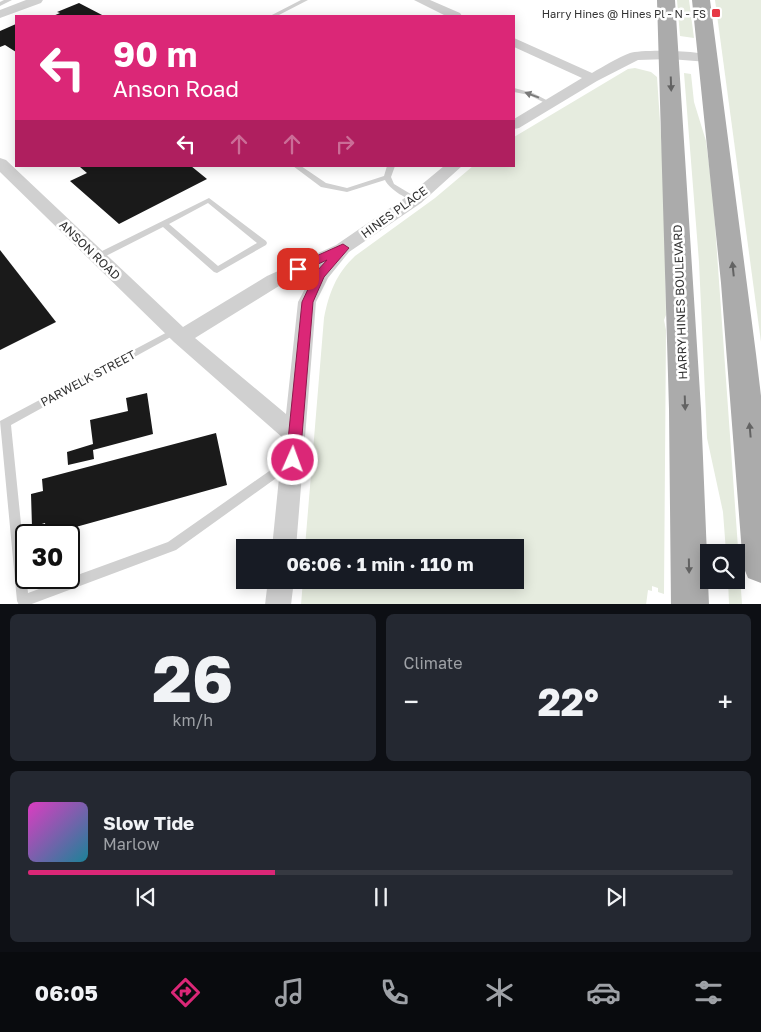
<!DOCTYPE html>
<html lang="en">
<head>
<meta charset="utf-8">
<style>
	:root { --surface:#171b24; --page:#242831; --text:#f1f3f6; --muted:#9ea1a6; --line:#363941; --accent:#db2777 }
	body { margin:0; font-family:"Golos Text",sans-serif; background:var(--page); color:var(--text); height:100vh; display:flex; flex-direction:column; font-size:19px; white-space:nowrap }
	* { box-sizing:border-box; margin:0 }
	p { font-size:16px; color:var(--muted) }
	.icon { flex:none; width:28px; height:28px; fill:none; stroke:currentColor; stroke-width:2; stroke-linecap:round; stroke-linejoin:round }
	.map { position:relative; height:604px; overflow:hidden }
	.panel { display:flex; flex-direction:column; gap:10px; padding:10px; background:#0d0f14; flex:1 }
	.panel>* { flex:none }
	.banner { position:absolute; left:15px; top:15px; width:500px; height:152px; border-radius:0px; box-shadow:0 2px 12px #0003; background:#db2777; color:#fff; overflow:hidden }
	.controls { position:absolute; left:700px; top:544px; display:grid; gap:10px }
	.controls a { display:grid; place-items:center; width:45px; height:45px; border-radius:0px; background:var(--surface); box-shadow:0 2px 12px #0003; font-size:25px }
	.speed { position:absolute; left:15px; top:524px; display:flex; gap:10px; font-size:25px; font-weight:700; text-align:center }
	.speed>* { display:grid; place-content:center; width:65px; height:65px; border-radius:50%; background:var(--surface); box-shadow:0 2px 12px #0003; line-height:1 }
	.speed .limit { border:2px solid #111; border-radius:8px; background:#fff; color:#111 }
	.pin { position:absolute; display:grid; place-items:center; width:42px; height:42px; color:#fff; margin:-21px; border-radius:10px; box-shadow:0 2px 8px #0006 }
	.me { position:absolute; width:55px; margin:-28px; rotate:2deg; stroke-linejoin:round; filter:drop-shadow(0 0 4px #0008) }
	.turn { display:flex; align-items:center; gap:18px; height:105px; padding:0 15px; font-size:22px }
	.turn .icon { width:65px; height:65px; stroke-width:2.5 }
	.turn b { display:block; font-size:35px; line-height:42px }
	.lanes { display:flex; align-items:center; height:48px; padding:0 15px; background:#0003; justify-content:center; gap:25px; direction:ltr }
	.lanes .off { opacity:.35 }
	.big { font-size:38px; font-weight:700; line-height:1.1 }
	.panel .card { flex:1; display:flex; flex-direction:column; justify-content:center; gap:8px; min-width:0; padding:0 18px; border-radius:8px; background:var(--page) }
	.panel .dial { align-items:center; gap:0 }
	.dial b { font-size:65px; line-height:1 }
	.song { display:flex; align-items:center; gap:15px }
	.cover { width:60px; height:60px; border-radius:8px; background:linear-gradient(135deg,hsl(310 70% 55%),hsl(190 70% 35%)) }
	.played { height:5px; border-radius:2px; background:linear-gradient(90deg,var(--accent) 35%,var(--line) 35%) }
	.keys { display:flex; justify-content:space-around; direction:ltr }
	.heat { display:flex; justify-content:space-between; align-items:center; font-size:28px; direction:ltr }
	.panel .tiles { flex:1; display:grid; gap:10px; grid-template-columns:1fr 1fr }
	.card:last-child { grid-column:span 2 }
	.trip { position:absolute; left:236px; top:539px; width:288px; height:50px; border-radius:0px; background:var(--surface); box-shadow:0 2px 12px #0003; font-weight:700; line-height:50px; text-align:center }
	.menu { display:flex; height:80px; justify-content:space-around; align-items:center; background:#090b0e; color:var(--muted) }
	.menu .icon { width:35px; height:35px }
	.menu .selected { color:var(--accent) }
	.menu b { font-size:22px; color:var(--text) }
	.map>svg:first-child { display:block }
	.green { fill:#e6ecdf }
	.building { fill:#1a1a1a }
	.lines { fill:none; stroke-linecap:round; stroke-linejoin:round }
	.service { fill:#d0d0d0; fill-rule:evenodd }
	.minor { fill:#d0d0d0; fill-rule:evenodd }
	.primary { fill:#ababab; fill-rule:evenodd }
	.oneway { fill:#636363 }
	.oneway2 { fill:#7a7a7a }
	.route { fill:#db2777; stroke:#8e194d }
	.poi-dot { fill:#e63946; stroke:#fff; stroke-width:2 }
	.labels { text-anchor:middle; dominant-baseline:central; stroke-width:5; stroke-linejoin:round; paint-order:stroke }
	.far-poi-label { font-size:11px; fill:#333; stroke:#fff; text-anchor:end }
	.street-label { font-size:12px; fill:#333; stroke:#fff }
</style>
</head>
<body>
<div class="map">
<svg width="761" height="605" viewBox="0 0 761 605">
	<rect width="100%" height="100%" fill="#fff"/>
	<!-- green -->
	<g class="green">
		<polygon points="677,0 689,0 694,38 680,36"/>
		<polygon points="715,0 761,0 761,342"/>
		<path d="M635,68l16,4 6,5 7,105 2,133 -2,5 2,10 -2,264 -6,-2v-4l-6,-2v5l-4,-1 -2,15h-345l2,-25h212v-32l-210,-1 19,-229c5,-25 12,-44 31,-62l80,-58 38,-32h41v-29l114,-68z"/>
		<polygon points="684,73 691,74 694,102 706,141 713,197 742,604 729,604 728,580 736,580 736,552 726,552 723,512 707,438 699,262"/>
	</g>
	<!-- building -->
	<g class="building">
		<polygon points="79,3 104,16 53,16 60,13 57,12"/>
		<polygon points="16,24 16,52 5,45 0,47 0,31"/>
		<polygon points="82,166 191,166 207,179 119,224 70,181 87,173 80,167"/>
		<polygon points="0,250 56,322 0,350"/>
		<polygon points="147,393 153,434 93,450 94,459 68,465 67,452 93,444 90,420 128,411 126,398"/>
		<polygon points="216,433 227,485 47,535 45,523 32,527 31,494 43,491 42,479"/>
	</g>
	<g class="lines">
		<!-- service -->
		<g class="service">
			<polygon points="4,0 12,0 0,6 0,2"/>
			<polygon points="301,0 308,0 277,16 270,16"/>
			<polygon points="514,88 533,93 552,103 551,104 547,104 529,95 514,92"/>
			<path d="M293,166h8l25,17 21,5 37,-12 3,-10h8l-4,11 3,7 25,15 -1,2c-10,0 -29,-12 -33,-21l-38,12 -26,-5z"/>
			<path d="M209,198l57,43 1,2 -1,2 -49,28 -3,-1 -51,-45 -63,32 -3,1 -4,-3 1,-2zM208,203l49,40 -39,23 -49,-42z"/>
			<polygon points="175,328 178,329 180,331 178,333 11,425 28,593 168,542 285,460 289,459 293,460 294,463 293,466 176,550 29,605 19,605 17,601 0,421"/>
		</g>
		<!-- minor -->
		<g class="minor">
			<polygon points="26,0 43,0 41,3 0,18 0,10"/>
			<polygon points="414,0 430,0 460,13 462,16 446,16"/>
			<path d="M514,38l78,35c12,-7 25,-15 38,-20 12,-4 78,-3 85,5l-7,4 -38,-3 -32,1 -41,21 -78,47 -5,1v-10l68,-41 -68,-31z"/>
			<path d="M0,158l6,2 177,167 84,-51 69,-31 73,-50 35,-29h18l-41,37 -72,49 -21,26 -12,24 -20,246h-24l11,-110 -109,-96 -174,-170zM316,268l-18,34 -12,112 -91,-76 84,-52z"/>
			<polygon points="268,580 294,580 291,605 265,605"/>
		</g>
		<!-- primary -->
		<g class="primary">
			<polygon points="657,0 675,0 701,409 709,605 671,605 669,409"/>
			<polygon points="692,0 710,0 756,354 761,396 761,583 748,578 743,566 721,283"/>
		</g>
	</g>
	<!-- one-way arrows -->
	<defs><path id="oneway-solid" d="M-6-.8H1V-3.2L6.5 0L1 3.2V.8H-6Z" transform="scale(1.25)"/></defs>
	<g class="oneway">
		<use href="#oneway-solid" transform="translate(671 84) rotate(88)"/>
		<use href="#oneway-solid" transform="translate(733 269) rotate(-96)"/>
		<use href="#oneway-solid" transform="translate(685 403) rotate(88)"/>
		<use href="#oneway-solid" transform="translate(750 430) rotate(-95)"/>
		<use href="#oneway-solid" transform="translate(689 566) rotate(89)"/>
	</g>
	<use class="oneway2" href="#oneway-solid" transform="translate(532 95) rotate(-160)"/>
	<!-- route -->
	<polygon class="route" points="343,244 349,248 324,277 313,302 300,460 298,464 293,466 288,464 286,460 302,302 316,272 327,260 298,273 292,269 294,266"/>
	<!-- markers -->
	<rect class="poi-dot" x="711" y="8" width="10" height="10" rx="2.5"/>
	<g class="labels">
		<!-- far-poi labels -->
		<g class="far-poi-label">
			<text x="706" y="13">Harry Hines @ Hines Pl - N - FS</text>
		</g>
		<!-- street labels -->
		<g class="street-label">
			<text transform="translate(394 212) rotate(-36)">HINES PLACE</text>
			<text transform="translate(90 250) rotate(44)">ANSON ROAD</text>
			<text transform="translate(680 302) rotate(-92)">HARRY HINES BOULEVARD</text>
			<text transform="translate(88 378) rotate(-28)">PARWELK STREET</text>
		</g>
	</g>
</svg>
<div class="controls">
<a><svg class="icon" aria-label="search" viewBox="0 0 24 24"><circle cx="10" cy="10" r="6"/><path d="M15 15l6 6"/></svg></a>
</div>
<div class="speed"><div class="limit">30</div></div>
<div class="pin" style="left:298px;top:269px;background:#d93025"><svg class="icon" aria-label="arrive" viewBox="0 0 24 24"><path d="M6 21V4h12l-3 4 3 4H6"/></svg></div>
<svg class="me" style="left:293px;top:460px" viewBox="-20 -20 40 40"><circle r="17" fill="#db2777" stroke="#fff" stroke-width="3"/><path d="M0-11L8 9 0 5-8 9z" fill="#fff"/></svg>
<div class="trip">06:06 · 1 min · 110 m</div>
<div class="banner">
<div class="turn"><svg class="icon" aria-label="left" viewBox="0 0 24 24"><path d="M17 20v-9H6M10 6l-5 5 5 5"/></svg><div><b>90 m</b>Anson Road</div></div>
<div class="lanes"><svg class="icon" aria-label="left" viewBox="0 0 24 24"><path d="M17 20v-9H6M10 6l-5 5 5 5"/></svg><svg class="icon off" aria-label="ahead" viewBox="0 0 24 24"><path d="M12 20V5M6 11l6-6 6 6"/></svg><svg class="icon off" aria-label="ahead" viewBox="0 0 24 24"><path d="M12 20V5M6 11l6-6 6 6"/></svg><svg class="icon off" aria-label="right" viewBox="0 0 24 24"><path d="M7 20v-9h11M14 6l5 5-5 5"/></svg></div>
</div>
</div>
<section class="panel">
<div class="tiles">
<div class="card dial"><b>26</b><p>km/h</p></div>
<div class="card"><p>Climate</p>
<div class="heat"><a>−</a><b class="big">22°</b><a>+</a></div>
</div>
<div class="card">
<div class="song"><i class="cover"></i><div><b>Slow Tide</b><p>Marlow</p></div></div>
<div class="played"></div>
<div class="keys"><svg class="icon" aria-label="previous" viewBox="0 0 24 24"><path d="M18 5L8 12l10 7zM5 5v14"/></svg><svg class="icon" aria-label="pause" viewBox="0 0 24 24"><path d="M8 5v14M16 5v14"/></svg><svg class="icon" aria-label="next" viewBox="0 0 24 24"><path d="M6 5l10 7-10 7zM19 5v14"/></svg></div>
</div>
</div>
</section>
<nav class="menu">
<b>06:05</b>
<svg class="icon selected" aria-label="directions" viewBox="0 0 24 24"><path d="M12 3l9 9-9 9-9-9zM9 14v-3h6M13 9l2 2-2 2"/></svg>
<svg class="icon" aria-label="music" viewBox="0 0 24 24"><path d="M9 18V5l10-2v13"/><circle cx="6" cy="18" r="3"/><circle cx="16" cy="16" r="3"/></svg>
<svg class="icon" aria-label="phone" viewBox="0 0 24 24"><path d="M5 4h4l2 5-3 2q2 4 5 5l2-3 5 2v4C11 20 4 13 5 4z"/></svg>
<svg class="icon" aria-label="climate" viewBox="0 0 24 24"><path d="M12 3v18M4 7l16 10M4 17L20 7"/></svg>
<svg class="icon" aria-label="car" viewBox="0 0 24 24"><path d="M5 17H2v-5l4-1 3-4h7l3 4 3 1v5h-3M9 17h6M6 11h13"/><circle cx="7" cy="17" r="2"/><circle cx="17" cy="17" r="2"/></svg>
<svg class="icon" aria-label="filters" viewBox="0 0 24 24"><path d="M4 7h16M4 17h16"/><circle cx="9" cy="7" r="2"/><circle cx="15" cy="17" r="2"/></svg>
</nav>
</body>
</html>
